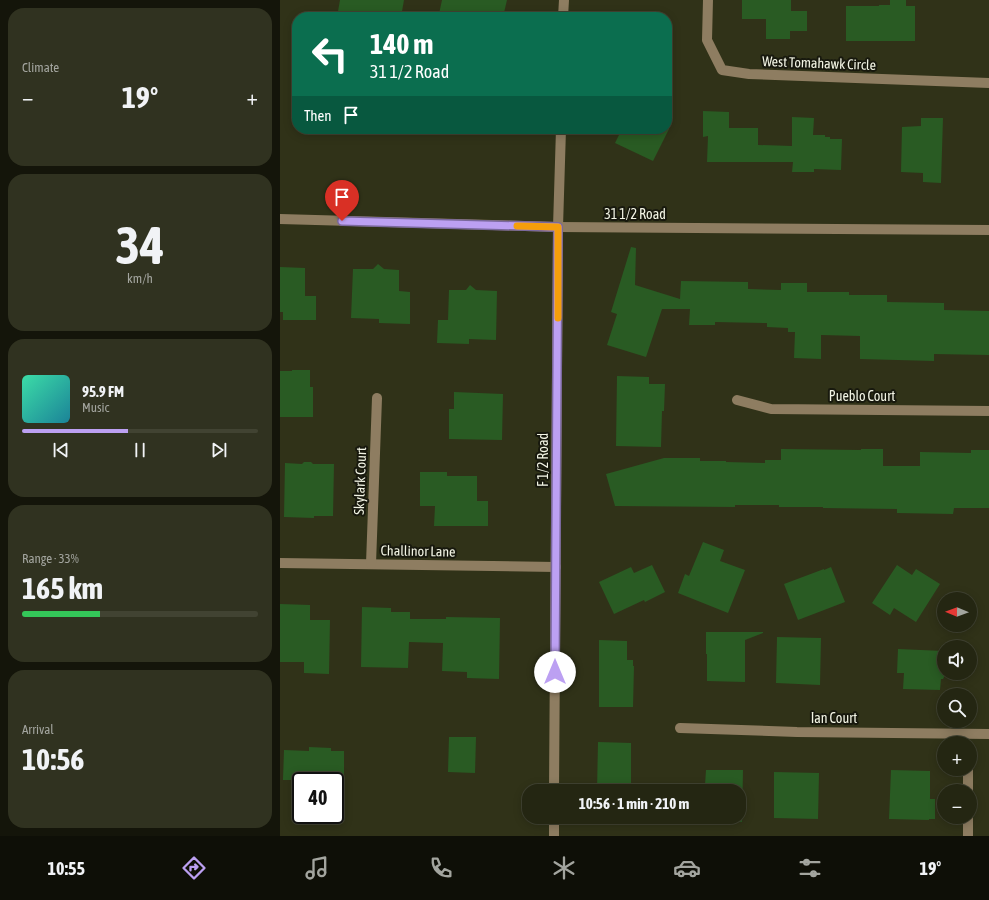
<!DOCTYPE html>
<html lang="en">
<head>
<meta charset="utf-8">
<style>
	:root { --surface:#242612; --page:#303220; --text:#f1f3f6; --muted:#a3a59f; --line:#414332; --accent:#bca0f2 }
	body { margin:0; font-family:"Asap Condensed",sans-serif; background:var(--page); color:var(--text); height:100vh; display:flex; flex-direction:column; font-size:15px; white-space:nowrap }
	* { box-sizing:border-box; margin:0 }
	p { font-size:13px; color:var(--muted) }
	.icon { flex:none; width:22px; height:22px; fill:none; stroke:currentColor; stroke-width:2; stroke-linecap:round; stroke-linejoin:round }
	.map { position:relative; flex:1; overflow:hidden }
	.sheet { display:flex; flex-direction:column; gap:8px; padding:8px; background:#14150a; width:280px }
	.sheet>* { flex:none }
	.hud { position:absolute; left:12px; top:12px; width:380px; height:122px; border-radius:16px; box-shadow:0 2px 10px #0003,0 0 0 1px var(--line); background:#0b6e4f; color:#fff; overflow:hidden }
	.needle { width:26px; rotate:271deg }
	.fabs { position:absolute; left:657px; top:592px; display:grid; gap:8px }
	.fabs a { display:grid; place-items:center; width:40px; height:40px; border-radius:50%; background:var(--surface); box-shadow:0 2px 10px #0003,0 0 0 1px var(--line); font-size:20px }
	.speed { position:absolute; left:12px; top:772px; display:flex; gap:8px; font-size:20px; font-weight:700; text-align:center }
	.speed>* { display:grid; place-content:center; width:52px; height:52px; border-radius:50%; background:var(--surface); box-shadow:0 2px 10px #0003,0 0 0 1px var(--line); line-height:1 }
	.speed .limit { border:2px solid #111; border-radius:6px; background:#fff; color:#111 }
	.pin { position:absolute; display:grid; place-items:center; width:34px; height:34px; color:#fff; margin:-41px -17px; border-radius:50% 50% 50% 0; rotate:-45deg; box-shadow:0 0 4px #0007 }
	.pin .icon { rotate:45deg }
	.me { position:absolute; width:44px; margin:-22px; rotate:0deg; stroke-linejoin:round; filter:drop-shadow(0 0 3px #0008) }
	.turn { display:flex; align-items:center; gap:14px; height:84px; padding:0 12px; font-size:18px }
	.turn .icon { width:52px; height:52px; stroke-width:2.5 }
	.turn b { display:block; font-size:28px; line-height:34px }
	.then { display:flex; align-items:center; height:38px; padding:0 12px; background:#0003; gap:8px; font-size:15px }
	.big { font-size:30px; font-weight:700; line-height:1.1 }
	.sheet .tile { flex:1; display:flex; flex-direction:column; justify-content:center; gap:6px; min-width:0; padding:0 14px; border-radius:16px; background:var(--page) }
	.sheet .dial { align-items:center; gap:0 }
	.dial b { font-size:52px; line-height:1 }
	.song { display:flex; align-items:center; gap:12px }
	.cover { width:48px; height:48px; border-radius:6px; background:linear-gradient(135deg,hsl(160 70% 55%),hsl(190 70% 35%)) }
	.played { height:4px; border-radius:2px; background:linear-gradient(90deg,var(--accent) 45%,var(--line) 45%) }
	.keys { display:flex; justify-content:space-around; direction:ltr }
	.heat { display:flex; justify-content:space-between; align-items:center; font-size:22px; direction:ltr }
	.charge { height:6px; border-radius:3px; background:linear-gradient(90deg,#34c759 33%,var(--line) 0) }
	.trip { position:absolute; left:242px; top:784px; width:224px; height:40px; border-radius:16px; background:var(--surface); box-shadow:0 2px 10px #0003,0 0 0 1px var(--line); font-weight:700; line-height:40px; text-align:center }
	.menu { display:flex; height:64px; justify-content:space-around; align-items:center; background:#0e0f07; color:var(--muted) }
	.menu .icon { width:28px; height:28px }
	.menu .current { color:var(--accent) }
	.menu b { font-size:18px; color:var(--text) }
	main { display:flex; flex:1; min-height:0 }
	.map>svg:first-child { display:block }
	.building { fill:#295b23 }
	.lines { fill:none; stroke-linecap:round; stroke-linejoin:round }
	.minor { stroke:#8e7d61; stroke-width:10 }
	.route-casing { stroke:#7a689d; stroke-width:10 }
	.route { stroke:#bca0f2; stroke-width:7 }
	.slow { stroke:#f59e0b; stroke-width:7 }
	.labels { text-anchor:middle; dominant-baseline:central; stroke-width:4; stroke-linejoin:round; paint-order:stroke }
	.street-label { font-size:14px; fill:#f3f5e5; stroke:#18190e }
</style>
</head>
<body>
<main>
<section class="sheet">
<div class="tile"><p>Climate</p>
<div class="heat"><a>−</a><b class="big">19°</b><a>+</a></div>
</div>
<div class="tile dial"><b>34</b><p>km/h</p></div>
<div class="tile">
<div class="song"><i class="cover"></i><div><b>95.9 FM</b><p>Music</p></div></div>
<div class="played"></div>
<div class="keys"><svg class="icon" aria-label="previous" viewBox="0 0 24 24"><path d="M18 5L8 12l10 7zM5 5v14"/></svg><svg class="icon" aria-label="pause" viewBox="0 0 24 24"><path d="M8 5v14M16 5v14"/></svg><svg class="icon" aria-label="next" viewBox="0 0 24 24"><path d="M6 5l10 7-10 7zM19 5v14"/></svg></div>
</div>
<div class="tile"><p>Range · 33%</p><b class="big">165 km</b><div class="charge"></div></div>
<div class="tile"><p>Arrival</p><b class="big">10:56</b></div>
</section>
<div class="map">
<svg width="709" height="836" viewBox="0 0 709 836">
	<rect width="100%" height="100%" fill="#303218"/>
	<!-- building -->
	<g class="building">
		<polygon points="60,0 124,0 121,17 57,17"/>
		<polygon points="162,0 227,0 223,17 170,17 159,14"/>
		<polygon points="462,0 511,0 511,11 527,11 527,31 510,31 510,39 486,39 486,19 462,19"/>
		<polygon points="610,0 626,0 626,6 635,6 635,41 566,41 566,6 599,6 599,5 610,5"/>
		<polygon points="423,111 449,112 449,128 478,128 478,145 512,146 512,117 534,118 533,135 545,135 545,137 550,137 550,139 562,139 561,170 534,169 534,172 512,172 513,162 427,162 428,136 423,137"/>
		<polygon points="641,118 663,118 661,183 643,182 643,173 621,172 622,127 641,126"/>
		<polygon points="342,129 389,129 373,161 335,143"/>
		<polygon points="351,247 356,248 355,285 400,299 401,281 468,282 468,289 501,290 501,283 527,283 527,292 569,292 569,295 607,295 607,302 664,303 664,310 709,311 709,355 654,354 654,361 580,359 580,336 541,335 541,359 514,358 515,332 508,332 508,328 487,327 487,323 435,322 435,325 409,325 410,309 382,309 366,357 327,345 337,314 331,312"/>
		<polygon points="98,264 104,269 119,270 119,291 130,292 130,324 99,323 99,319 71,318 73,269 93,269"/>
		<polygon points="0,267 25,268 25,296 36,296 36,320 3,320 3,312 0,312"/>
		<polygon points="190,285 196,290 217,291 216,340 189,339 189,344 157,343 158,320 168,320 169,290 186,290"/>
		<polygon points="12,370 30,370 30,387 33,387 33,417 0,417 0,371 12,371"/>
		<polygon points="337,376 369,377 369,384 385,384 384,411 382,411 381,447 336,446"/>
		<polygon points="174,392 223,394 222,440 169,439 169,409 174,409"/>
		<polygon points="501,449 581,450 581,449 603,449 603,466 640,466 640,452 691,453 691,450 709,450 709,508 674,508 673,514 617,513 617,509 543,508 543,507 499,507 499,505 455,505 455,507 335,506 326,474 384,458 420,458 420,461 446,461 446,462 485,463 485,460 501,460"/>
		<polygon points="24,462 31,462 33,464 54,464 53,516 34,516 34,518 4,517 5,463 22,464"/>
		<polygon points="140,472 167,472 167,476 197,476 197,501 208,501 208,526 154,526 155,506 140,506"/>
		<polygon points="423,542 444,550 440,561 465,570 448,613 398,593 405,574 409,576"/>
		<polygon points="372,565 385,592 365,602 364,600 334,614 319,582 351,567 354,573"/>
		<polygon points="617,565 632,575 636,569 660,584 636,622 614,608 610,615 592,603"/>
		<polygon points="551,567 565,602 518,620 504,584 544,569 544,570"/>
		<polygon points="0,604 30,605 30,620 50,620 49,674 24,673 24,662 0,662"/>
		<polygon points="82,607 111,608 111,612 130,612 130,619 166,619 166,617 220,618 219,679 187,678 187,672 162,671 163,643 129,642 128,668 81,667"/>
		<polygon points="426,632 483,632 483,633 465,640 465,682 427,681 427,654 426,654"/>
		<polygon points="497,637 541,638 540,685 496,683"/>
		<polygon points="319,640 347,641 347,660 353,660 353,666 354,666 353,707 319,707"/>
		<polygon points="618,649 664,651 664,677 663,679 661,679 660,690 623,689 624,673 617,673"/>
		<polygon points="169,737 196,737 195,773 168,772"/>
		<polygon points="318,742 351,743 351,790 317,791"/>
		<polygon points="29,747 51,748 51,751 64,751 64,777 44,777 44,780 3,780 4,750 29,751"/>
		<polygon points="426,770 463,770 462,822 427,821 427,817 459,817 459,791 427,791 427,785 425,785"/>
		<polygon points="611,770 650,771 650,799 655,799 655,819 649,819 649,820 609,819"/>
		<polygon points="494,772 539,773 538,819 494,818"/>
	</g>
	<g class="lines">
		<!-- minor -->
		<g class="minor">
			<polyline points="428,0 427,40 442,70 469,74 709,83"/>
			<polyline points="283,17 284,0"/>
			<polyline points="0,219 278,227 709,230"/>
			<polyline points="457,400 491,409 709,411"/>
			<polyline points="0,563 276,567"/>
			<polyline points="91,564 97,398"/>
			<polyline points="400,728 517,732 709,734"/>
			<polyline points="274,791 278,227 281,129"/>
			<polyline points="688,791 688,769"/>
			<polyline points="274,836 274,817"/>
			<polyline points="688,836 688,817"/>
		</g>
	</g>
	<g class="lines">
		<defs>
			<polyline id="route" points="62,221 278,227 275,672"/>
		</defs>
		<!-- route casing -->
		<use href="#route" class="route-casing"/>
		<!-- route -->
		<use href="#route" class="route"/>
		<!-- slow -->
		<polyline class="slow" points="237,226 278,227 278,318"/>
	</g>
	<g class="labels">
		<!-- street labels -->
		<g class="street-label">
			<text transform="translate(539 63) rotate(2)">West Tomahawk Circle</text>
			<text x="355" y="214">31 1/2 Road</text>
			<text x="582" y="396">Pueblo Court</text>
			<text transform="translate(263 460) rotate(-90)">F 1/2 Road</text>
			<text transform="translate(80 481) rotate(-88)">Skylark Court</text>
			<text transform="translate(138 551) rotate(1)">Challinor Lane</text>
			<text x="554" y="718">Ian Court</text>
		</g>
	</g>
</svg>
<div class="fabs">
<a><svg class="needle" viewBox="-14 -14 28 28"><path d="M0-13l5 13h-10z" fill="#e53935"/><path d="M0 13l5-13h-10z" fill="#a3a59f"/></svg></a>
<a><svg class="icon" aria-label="sound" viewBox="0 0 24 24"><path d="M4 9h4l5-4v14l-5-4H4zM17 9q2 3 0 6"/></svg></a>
<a><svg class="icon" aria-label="search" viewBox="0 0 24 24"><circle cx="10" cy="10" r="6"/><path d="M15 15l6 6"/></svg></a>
<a>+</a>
<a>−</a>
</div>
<div class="speed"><div class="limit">40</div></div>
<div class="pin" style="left:62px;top:221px;background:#d93025"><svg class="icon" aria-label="arrive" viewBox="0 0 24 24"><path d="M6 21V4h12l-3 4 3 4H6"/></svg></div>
<svg class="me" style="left:275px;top:672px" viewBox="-20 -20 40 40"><circle r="19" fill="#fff"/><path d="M0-13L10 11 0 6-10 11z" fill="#bca0f2"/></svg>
<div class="trip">10:56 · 1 min · 210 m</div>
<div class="hud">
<div class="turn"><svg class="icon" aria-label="left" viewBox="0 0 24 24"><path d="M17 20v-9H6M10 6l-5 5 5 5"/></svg><div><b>140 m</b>31 1/2 Road</div></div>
<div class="then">Then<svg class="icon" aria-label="arrive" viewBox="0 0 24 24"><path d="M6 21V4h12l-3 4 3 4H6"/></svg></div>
</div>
</div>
</main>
<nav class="menu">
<b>10:55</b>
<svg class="icon current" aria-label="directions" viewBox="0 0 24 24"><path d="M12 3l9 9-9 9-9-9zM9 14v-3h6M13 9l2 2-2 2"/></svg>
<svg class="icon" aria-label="music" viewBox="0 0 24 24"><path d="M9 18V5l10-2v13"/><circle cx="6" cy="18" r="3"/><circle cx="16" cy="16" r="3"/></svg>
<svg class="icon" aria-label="phone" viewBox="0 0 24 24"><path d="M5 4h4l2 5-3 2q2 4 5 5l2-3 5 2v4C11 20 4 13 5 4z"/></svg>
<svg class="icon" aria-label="climate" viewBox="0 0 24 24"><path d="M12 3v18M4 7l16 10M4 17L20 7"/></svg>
<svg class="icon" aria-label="car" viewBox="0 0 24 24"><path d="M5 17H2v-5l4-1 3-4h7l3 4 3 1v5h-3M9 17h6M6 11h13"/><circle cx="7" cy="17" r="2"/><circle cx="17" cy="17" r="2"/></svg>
<svg class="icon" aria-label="filters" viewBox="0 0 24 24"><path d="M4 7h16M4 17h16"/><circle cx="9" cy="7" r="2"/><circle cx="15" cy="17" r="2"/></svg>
<b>19°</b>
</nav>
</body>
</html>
